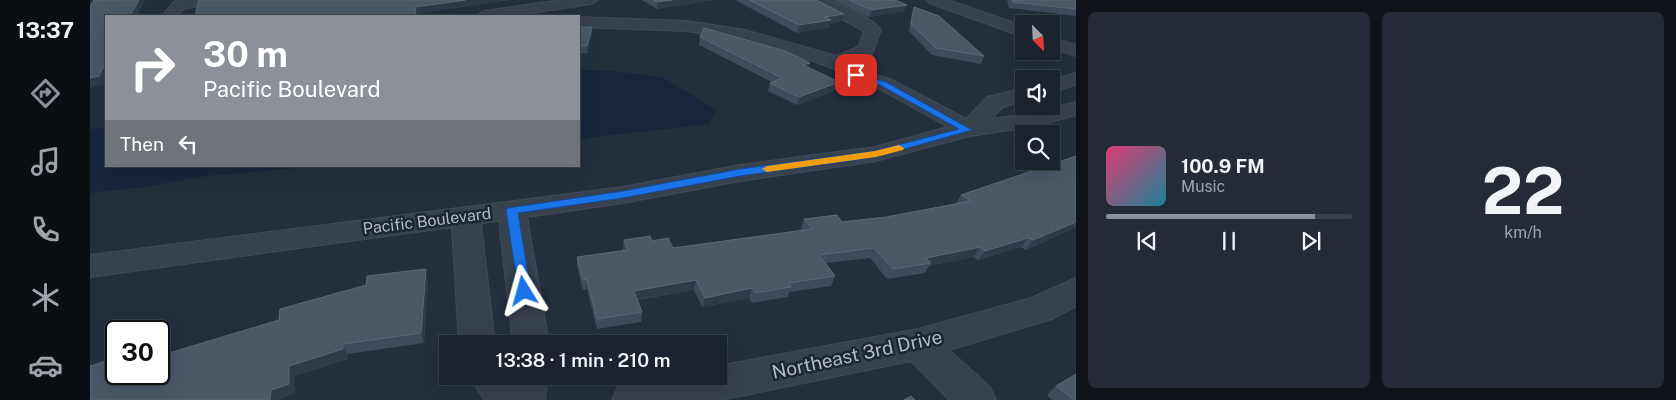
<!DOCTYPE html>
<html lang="en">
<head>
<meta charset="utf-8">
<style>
	:root { --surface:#1b232e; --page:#242b36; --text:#f1f3f6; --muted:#a0a4aa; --line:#39404a; --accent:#8c9099 }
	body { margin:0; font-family:"Public Sans",sans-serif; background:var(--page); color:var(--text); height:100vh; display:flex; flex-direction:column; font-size:19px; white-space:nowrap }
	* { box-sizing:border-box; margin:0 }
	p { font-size:16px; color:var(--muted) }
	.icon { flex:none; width:28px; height:28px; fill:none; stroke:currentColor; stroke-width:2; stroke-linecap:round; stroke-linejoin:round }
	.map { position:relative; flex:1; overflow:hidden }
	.details { display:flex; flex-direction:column; gap:12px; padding:12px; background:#0f1319; width:600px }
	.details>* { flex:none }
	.guide { position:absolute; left:15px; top:15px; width:475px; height:152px; border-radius:0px; box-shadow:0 5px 20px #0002,0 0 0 1px var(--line); background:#8c9099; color:#fff; overflow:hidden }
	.needle { width:32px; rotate:156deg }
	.tools { position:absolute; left:925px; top:15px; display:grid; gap:10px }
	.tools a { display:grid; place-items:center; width:45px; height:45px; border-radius:0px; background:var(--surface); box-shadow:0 5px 20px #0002,0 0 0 1px var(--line); font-size:25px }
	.speed { position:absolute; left:15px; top:320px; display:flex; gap:10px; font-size:25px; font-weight:700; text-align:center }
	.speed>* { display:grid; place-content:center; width:65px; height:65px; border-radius:50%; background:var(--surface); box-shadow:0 5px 20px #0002,0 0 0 1px var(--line); line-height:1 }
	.speed .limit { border:2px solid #111; border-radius:8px; background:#fff; color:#111 }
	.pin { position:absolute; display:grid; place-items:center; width:42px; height:42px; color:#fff; margin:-21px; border-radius:10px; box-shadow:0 2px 8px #0006 }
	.me { position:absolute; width:55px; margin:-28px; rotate:352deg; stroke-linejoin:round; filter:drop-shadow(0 0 4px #0008) }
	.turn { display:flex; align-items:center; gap:18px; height:105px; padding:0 15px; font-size:22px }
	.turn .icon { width:65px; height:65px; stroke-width:2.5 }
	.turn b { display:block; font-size:35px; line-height:42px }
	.then { display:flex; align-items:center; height:48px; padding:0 15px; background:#0003; gap:10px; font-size:19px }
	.details .widget { flex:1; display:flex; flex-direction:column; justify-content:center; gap:8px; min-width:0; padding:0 18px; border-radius:8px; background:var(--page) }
	.details .dial { align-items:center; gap:0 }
	.dial b { font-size:65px; line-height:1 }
	.song { display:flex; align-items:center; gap:15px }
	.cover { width:60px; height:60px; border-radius:8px; background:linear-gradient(135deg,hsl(340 70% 55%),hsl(190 70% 35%)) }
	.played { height:5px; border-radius:2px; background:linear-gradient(90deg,var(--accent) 85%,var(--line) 85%) }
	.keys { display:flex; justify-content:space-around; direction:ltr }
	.details .tiles { flex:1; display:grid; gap:12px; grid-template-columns:repeat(2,1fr) }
	.trip { position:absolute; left:349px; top:335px; width:288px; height:50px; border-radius:0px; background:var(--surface); box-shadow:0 5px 20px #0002,0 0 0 1px var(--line); font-weight:600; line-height:50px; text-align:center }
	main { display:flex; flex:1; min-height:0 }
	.tab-bar { display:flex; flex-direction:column; width:90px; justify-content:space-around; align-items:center; background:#0b0e12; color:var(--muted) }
	.tab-bar .icon { width:35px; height:35px }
	.tab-bar .current { color:var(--accent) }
	.tab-bar b { font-size:22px; color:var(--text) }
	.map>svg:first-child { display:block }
	.water { fill:#17263c }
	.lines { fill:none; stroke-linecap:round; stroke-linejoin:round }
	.minor-casing { stroke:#414a57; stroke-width:2 }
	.tertiary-casing { stroke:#414a57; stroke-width:2 }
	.minor { fill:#38414e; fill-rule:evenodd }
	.tertiary { fill:#38414e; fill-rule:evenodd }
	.wall { fill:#3f4b5c }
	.shaded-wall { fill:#2f3b4b }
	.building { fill:#4b5868; stroke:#5c6777 }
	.route { fill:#1a73e8; stroke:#114b97 }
	.slow { fill:#f59e0b }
	.labels { text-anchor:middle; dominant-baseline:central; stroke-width:5; stroke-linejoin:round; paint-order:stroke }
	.street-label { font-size:16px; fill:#b4bcc9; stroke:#1d2633 }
	.near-street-label { font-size:19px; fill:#b4bcc9; stroke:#1d2633 }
</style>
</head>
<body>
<main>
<nav class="tab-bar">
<b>13:37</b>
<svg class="icon current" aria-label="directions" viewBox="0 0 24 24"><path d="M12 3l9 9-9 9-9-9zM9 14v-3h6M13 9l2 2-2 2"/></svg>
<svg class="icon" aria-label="music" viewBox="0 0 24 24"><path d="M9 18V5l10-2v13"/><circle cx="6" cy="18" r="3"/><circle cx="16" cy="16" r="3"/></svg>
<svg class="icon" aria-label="phone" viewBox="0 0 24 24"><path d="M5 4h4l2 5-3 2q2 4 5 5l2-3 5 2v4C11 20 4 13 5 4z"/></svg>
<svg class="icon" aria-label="climate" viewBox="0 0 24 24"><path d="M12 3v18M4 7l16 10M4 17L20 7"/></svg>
<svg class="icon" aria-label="car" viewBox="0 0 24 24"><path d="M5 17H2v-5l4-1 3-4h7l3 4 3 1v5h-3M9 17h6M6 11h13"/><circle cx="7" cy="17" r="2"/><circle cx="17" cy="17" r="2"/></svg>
</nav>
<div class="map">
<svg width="986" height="400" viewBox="0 0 986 400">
	<rect width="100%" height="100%" fill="#242f3e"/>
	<!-- water -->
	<g class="water">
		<polygon points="489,70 524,71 572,77 626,110 618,124 489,139"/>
		<polygon points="16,128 16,166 227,166 116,176 54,187 0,193 0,129"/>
	</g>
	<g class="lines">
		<defs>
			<g id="minor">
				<polygon points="92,0 124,0 122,3 94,9 88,16 72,16 84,2"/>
				<polygon points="471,0 508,0 501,4 423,16 386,16 394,11"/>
				<path d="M716,0c6,0 14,0 20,0 13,3 48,19 55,30l-9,24 -21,10 12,7 27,8 76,40 21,-22 37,-9v13l-21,6 -12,12 44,-6 41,-11v13l-39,11 -67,10 -94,25 -136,20 -117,22 -96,14 22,127h-36l-14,-123 -18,2 14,121h-36l-7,-117 -362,50v-22l533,-68 117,-22 135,-18 73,-20 -72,-40 -27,-8 -19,-12 -46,-16 -40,-11 -57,-9 -108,-4v-10l108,4 58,9 91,26 22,-9 6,-16z"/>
				<polygon points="986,73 986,85 961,92 961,80"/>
				<path d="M986,278v28l-24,13 -103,31 41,37 6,13h-47l-38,-39 -190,39h-109l6,-13c32,-12 65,-11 100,-11v-10l200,-37 113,-31z"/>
				<polygon points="380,376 458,376 455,400 394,400"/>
			</g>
			<g id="tertiary">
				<polygon points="837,0 858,0 934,26 934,37 839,3"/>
				<polygon points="961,37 986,45 986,56 961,48"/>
			</g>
		</defs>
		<!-- minor casing -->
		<use href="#minor" class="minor-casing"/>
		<!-- tertiary casing -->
		<use href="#tertiary" class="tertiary-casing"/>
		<!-- minor -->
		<use href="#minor" class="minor"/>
		<!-- tertiary -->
		<use href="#tertiary" class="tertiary"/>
	</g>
	<!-- wall -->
	<g class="wall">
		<polygon points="552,0 622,0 567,9"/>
		<polygon points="645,0 726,0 754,14 752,21 740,23 739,27 707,33"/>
		<polygon points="743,0 805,0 817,5 814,11 779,17"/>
		<polygon points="917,0 986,0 986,16 919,8"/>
		<polygon points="824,7 894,56 891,64 842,55 819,31 822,13"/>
		<polygon points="489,27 502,34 497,53 489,53"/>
		<polygon points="610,37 718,68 746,90 707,105 678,91 680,83 682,82 609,45"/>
		<polygon points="986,156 986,227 985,228 936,250 931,247 888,260 884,257 839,266 835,273 797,279 780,258 736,263 745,276 741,286 699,292 698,297 662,303 659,298 612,307 604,290 548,300 552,312 551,322 507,329 497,289 493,290 487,266 487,257 533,250 534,240 562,241 583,248 712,230 711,228 714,219 752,222 796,217 866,204 871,195"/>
		<polygon points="338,279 334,343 257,354 258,359 205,376 205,393 187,400 0,400 26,374"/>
		<polygon points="966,386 986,400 962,400 957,395"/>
	</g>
	<!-- shaded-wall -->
	<g class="shaded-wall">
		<polygon points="49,0 55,0 47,16 40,16"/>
		<polygon points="376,0 422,0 326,14 327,16 326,16 325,7"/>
		<polygon points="582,0 622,0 567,9 567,2"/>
		<polygon points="817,5 814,11 779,17 781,10"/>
		<polygon points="754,14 752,21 740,23 739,27 707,33 709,25 735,17"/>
		<polygon points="502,27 502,34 497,53 497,46"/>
		<polygon points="16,62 16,80 14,84 0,88 0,78"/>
		<polygon points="720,63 718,71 713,65"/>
		<polygon points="749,82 746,90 707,105 709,97"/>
		<polygon points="986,222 985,228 936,250 943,240"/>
		<polygon points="938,238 931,247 888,260 895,251"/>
		<polygon points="890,247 884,257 839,266 841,263 836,258"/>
		<polygon points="336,269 338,279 334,343 331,333"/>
		<polygon points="606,280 604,290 543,300 544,291"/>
		<polygon points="662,288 659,298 612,307 615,298"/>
		<polygon points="253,344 257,354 258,359 205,376 205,393 187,400 180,400 181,390 199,366"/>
	</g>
	<!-- building -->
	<g class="building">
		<polygon points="4,0 49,0 40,16 16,16 16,62 9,76 0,78 0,6"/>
		<polygon points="109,0 376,0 325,7 326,16 105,16"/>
		<polygon points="563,0 582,0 567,2"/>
		<polygon points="659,0 726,0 754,14 735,17 741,20 709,25"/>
		<polygon points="759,0 805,0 817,5 781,10"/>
		<polygon points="922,0 986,0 986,9 923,2"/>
		<polygon points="824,7 849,16 894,56 846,48 821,24"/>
		<polygon points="489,27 502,27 497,46 489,46"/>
		<polygon points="614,28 695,51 720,63 713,65 749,82 709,97 680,83 692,78 610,37"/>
		<polygon points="986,156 986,222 943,240 938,238 895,251 890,247 836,258 841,263 803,269 784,248 729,255 745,276 699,283 701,287 665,293 662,288 615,298 606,280 544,291 552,312 507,319 497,279 493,280 487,257 538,250 534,240 560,236 562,241 578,238 583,248 722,229 714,219 747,215 752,222 796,217 881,201 871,195"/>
		<polygon points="336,269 331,333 253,344 253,349 199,366 199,384 181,390 180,400 0,400 0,366 26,358 26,374 69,374 69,356 189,320 190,309 276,285 277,276"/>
		<polygon points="986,374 986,400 984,400 966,386"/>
		<polygon points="821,396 825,400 814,400"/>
	</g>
	<!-- route -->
	<polygon class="route" points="766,73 796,82 882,130 786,157 650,176 533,198 428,213 441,291 438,295 429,295 416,210 418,208 533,191 650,169 785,151 869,129 790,85 763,77 762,75"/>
	<!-- slow -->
	<polygon class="slow" points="809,145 814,148 813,150 786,157 677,172 672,169 677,166 785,151"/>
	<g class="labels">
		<!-- street labels -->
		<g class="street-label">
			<text transform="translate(337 221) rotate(-7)">Pacific Boulevard</text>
		</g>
		<!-- near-street labels -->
		<g class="near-street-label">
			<text transform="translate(767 354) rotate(-12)">Northeast 3rd Drive</text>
		</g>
	</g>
</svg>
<div class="tools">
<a><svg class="needle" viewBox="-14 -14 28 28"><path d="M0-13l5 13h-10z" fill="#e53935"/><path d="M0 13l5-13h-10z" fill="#a0a4aa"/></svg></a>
<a><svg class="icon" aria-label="sound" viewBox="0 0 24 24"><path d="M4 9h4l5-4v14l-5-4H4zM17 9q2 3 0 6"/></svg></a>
<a><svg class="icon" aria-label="search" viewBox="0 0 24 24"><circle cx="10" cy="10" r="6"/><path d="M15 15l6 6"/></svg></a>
</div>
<div class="speed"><div class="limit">30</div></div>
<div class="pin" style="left:766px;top:75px;background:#d93025"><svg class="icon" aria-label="arrive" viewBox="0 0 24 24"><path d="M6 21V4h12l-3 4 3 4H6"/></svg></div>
<svg class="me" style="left:434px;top:291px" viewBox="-20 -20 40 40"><path d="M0-17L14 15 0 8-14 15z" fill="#1a73e8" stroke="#fff" stroke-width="4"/></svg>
<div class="trip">13:38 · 1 min · 210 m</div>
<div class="guide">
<div class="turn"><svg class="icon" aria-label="right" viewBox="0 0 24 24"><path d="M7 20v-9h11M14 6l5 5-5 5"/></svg><div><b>30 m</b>Pacific Boulevard</div></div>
<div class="then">Then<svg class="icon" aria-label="left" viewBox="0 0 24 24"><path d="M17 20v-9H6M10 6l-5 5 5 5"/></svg></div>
</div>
</div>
<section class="details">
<div class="tiles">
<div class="widget">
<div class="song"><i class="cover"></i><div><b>100.9 FM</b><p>Music</p></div></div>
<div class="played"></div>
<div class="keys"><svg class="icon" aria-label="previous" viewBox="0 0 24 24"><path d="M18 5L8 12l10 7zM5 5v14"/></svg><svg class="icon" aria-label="pause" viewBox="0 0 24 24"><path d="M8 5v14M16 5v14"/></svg><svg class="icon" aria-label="next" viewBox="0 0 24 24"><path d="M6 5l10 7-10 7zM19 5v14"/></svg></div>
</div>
<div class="widget dial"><b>22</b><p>km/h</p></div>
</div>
</section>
</main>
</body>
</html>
